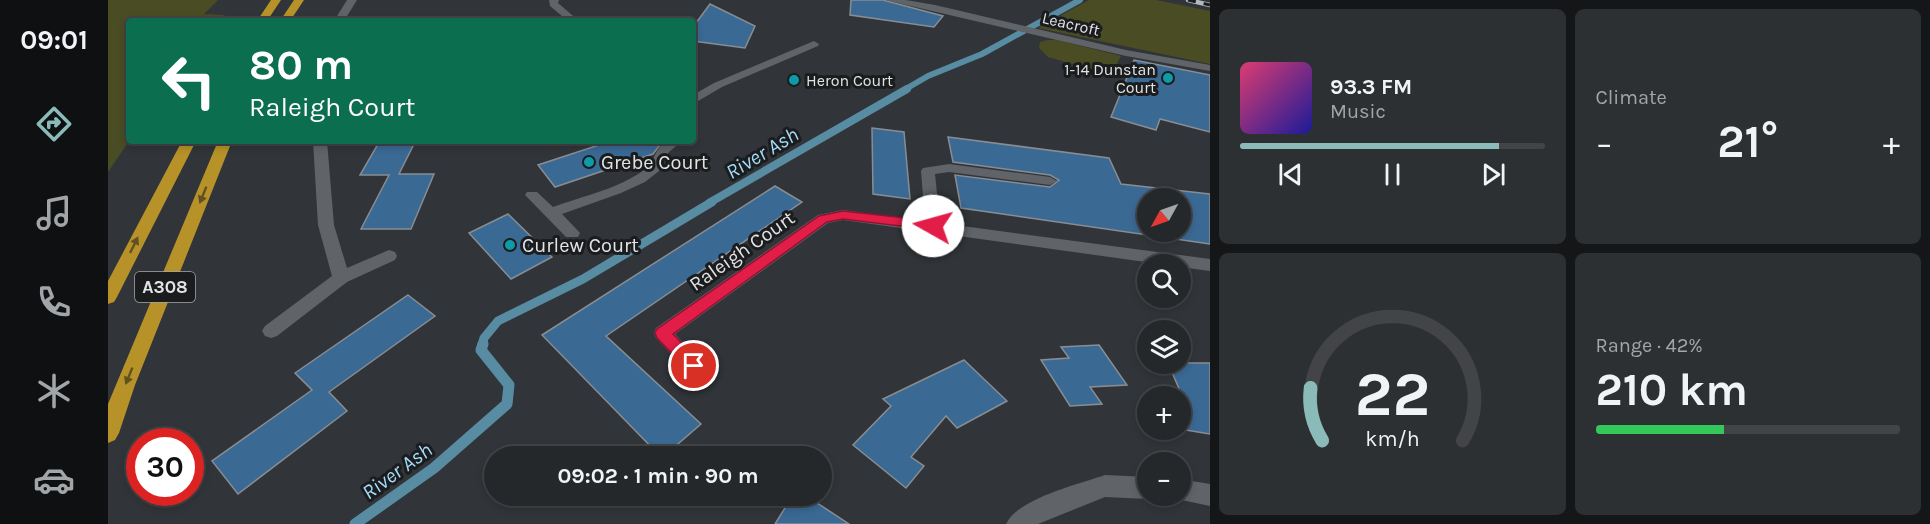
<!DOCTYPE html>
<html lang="en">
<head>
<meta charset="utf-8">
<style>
	:root { --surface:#25282b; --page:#2d3033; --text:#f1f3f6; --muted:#a3a6a9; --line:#424447; --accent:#8bbbb9 }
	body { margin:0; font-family:Karla,sans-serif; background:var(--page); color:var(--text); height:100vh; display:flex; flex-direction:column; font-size:22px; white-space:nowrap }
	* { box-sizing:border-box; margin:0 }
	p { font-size:20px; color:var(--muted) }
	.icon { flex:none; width:33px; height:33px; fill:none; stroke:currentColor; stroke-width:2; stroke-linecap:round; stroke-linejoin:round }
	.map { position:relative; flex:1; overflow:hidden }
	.drawer { display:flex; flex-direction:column; gap:9px; padding:9px; background:#141618; width:720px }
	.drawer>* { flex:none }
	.hud { position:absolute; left:18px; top:18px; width:570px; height:126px; border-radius:6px; box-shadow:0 3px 9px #0003,0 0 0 2px var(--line); background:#0b6e4f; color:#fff; overflow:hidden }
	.needle { width:39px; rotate:230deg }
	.buttons { position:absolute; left:1029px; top:188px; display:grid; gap:12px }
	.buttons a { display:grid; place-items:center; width:54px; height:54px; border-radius:50%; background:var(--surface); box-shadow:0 3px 9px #0003,0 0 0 2px var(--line); font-size:30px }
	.speed { position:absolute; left:18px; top:428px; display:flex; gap:12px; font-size:30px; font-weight:700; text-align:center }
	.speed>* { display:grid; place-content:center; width:78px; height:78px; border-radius:50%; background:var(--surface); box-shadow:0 3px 9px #0003,0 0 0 2px var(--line); line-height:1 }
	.speed .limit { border:9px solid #d22; background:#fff; color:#111 }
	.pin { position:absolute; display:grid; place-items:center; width:51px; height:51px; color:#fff; margin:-26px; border:3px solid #fff; border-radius:50%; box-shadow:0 2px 6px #0007 }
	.me { position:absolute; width:66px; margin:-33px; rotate:277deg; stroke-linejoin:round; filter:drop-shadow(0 0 4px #0008) }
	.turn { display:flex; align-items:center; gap:21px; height:126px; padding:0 24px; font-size:27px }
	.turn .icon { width:78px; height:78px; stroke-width:2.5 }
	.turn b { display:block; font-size:42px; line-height:51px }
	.big { font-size:45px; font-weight:700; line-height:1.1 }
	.drawer .tile { flex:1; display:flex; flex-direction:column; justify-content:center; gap:9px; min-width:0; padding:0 21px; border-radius:9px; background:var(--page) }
	.drawer .dial { align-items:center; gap:0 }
	.dial svg { height:156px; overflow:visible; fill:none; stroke:var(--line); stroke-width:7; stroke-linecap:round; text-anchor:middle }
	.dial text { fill:var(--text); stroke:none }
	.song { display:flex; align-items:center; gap:18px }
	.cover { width:72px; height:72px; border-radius:9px; background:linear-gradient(135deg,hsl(340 70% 55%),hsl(240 70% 35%)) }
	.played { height:6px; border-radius:3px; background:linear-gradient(90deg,var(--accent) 85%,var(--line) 85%) }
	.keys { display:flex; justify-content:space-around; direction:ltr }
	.heat { display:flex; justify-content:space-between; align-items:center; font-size:33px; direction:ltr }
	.charge { height:9px; border-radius:4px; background:linear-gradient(90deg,#34c759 42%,var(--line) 0) }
	.drawer .tiles { flex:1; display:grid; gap:9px; grid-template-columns:repeat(2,1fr) }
	.trip { position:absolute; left:376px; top:446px; width:348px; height:60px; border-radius:30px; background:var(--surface); box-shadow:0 3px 9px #0003,0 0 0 2px var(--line); font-weight:700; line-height:60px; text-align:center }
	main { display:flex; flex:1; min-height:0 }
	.tab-bar { display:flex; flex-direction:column; width:108px; justify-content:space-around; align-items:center; background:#0f1011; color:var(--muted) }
	.tab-bar .icon { width:42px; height:42px }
	.tab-bar .on { color:var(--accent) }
	.tab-bar b { font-size:27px; color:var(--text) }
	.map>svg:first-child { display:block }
	.green { fill:#4a4d23 }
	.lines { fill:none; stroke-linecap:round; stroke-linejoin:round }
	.stream-far3 { stroke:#578ca3; stroke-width:6 }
	.stream-far2 { stroke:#578ca3; stroke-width:8 }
	.stream-far1 { stroke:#578ca3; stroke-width:9 }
	.stream { stroke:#578ca3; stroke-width:11 }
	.building { fill:#3a6994; stroke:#888d92; stroke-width:1.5; fill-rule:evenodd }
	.minor { fill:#606469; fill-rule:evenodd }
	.trunk { fill:#b69228; fill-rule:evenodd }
	.rail-casing { stroke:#b6b8bc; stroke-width:4.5 }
	.rail { stroke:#1b1c1e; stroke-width:3; stroke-dasharray:8; stroke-linecap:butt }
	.oneway { fill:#615122 }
	.route { fill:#e11d48; stroke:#92132f; stroke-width:1.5 }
	.culture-dot { fill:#0f9aa8; stroke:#1b1c1e; stroke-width:2 }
	.labels { text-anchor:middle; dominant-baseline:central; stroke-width:6; stroke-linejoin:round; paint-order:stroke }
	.far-street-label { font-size:16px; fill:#e1e3e6; stroke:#1b1c1e }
	.far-poi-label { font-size:16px; fill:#e1e3e6; stroke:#1b1c1e; text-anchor:end }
	.shield { fill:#1b1c1e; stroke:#a6a7aa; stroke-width:1.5 }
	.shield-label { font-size:18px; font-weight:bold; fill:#e1e3e6 }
	.poi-label { font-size:20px; fill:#e1e3e6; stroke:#1b1c1e; text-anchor:start }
	.street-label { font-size:20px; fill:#e1e3e6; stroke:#1b1c1e }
	.water-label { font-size:21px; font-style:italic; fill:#a3dbf8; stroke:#1b1c1e }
</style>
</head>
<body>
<main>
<nav class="tab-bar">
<b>09:01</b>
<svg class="icon on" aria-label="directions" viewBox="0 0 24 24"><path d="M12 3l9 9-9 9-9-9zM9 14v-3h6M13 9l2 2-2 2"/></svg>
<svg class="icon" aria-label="music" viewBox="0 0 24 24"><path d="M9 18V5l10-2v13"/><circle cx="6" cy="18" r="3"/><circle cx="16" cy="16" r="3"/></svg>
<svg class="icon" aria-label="phone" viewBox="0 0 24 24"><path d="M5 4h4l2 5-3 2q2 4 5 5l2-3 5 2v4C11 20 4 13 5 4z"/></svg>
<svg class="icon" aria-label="climate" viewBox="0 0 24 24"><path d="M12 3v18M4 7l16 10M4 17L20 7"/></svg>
<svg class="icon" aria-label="car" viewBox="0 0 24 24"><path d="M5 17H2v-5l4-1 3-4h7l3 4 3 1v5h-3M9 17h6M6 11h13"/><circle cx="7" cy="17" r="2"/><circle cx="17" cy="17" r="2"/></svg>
</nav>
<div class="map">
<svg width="1102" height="524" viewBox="0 0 1102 524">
	<rect width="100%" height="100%" fill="#313539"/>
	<!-- green -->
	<g class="green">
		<polygon points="0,0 110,0 96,14 117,15 112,21 21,21 21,141 0,172"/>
		<polygon points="981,0 1048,0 1102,11 1102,64 930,28"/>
		<polygon points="939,40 949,40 1013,56 1003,75 940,57 931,48 932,42"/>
	</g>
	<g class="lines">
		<!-- stream-far3 -->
		<polyline class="stream-far3" points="796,90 820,76 874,54 972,0"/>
		<!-- stream-far2 -->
		<polyline class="stream-far2" points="601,203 799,89"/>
		<!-- stream-far1 -->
		<polyline class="stream-far1" points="374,345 376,338 390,321 475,279 604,202"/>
		<!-- stream -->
		<polyline class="stream" points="247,524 326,468 399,404 401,385 373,350 375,344"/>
	</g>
	<!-- building -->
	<g class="building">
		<polygon points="743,0 775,0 835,16 826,27 742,15"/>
		<polygon points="602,4 647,26 637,48 585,41 585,27"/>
		<polygon points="1026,60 1102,75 1102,132 1052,119 1048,130 1003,117"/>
		<polygon points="764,128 796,132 802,199 765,194"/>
		<path d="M840,137l161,21 12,26 89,10v50l-249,-36 -6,-33 95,12 9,-7 -9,-5 -97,-13zM1040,198h32v33h-32z"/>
		<polygon points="503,141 555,141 545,154 447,187 430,165"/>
		<polygon points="270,144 306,144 291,174 326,174 303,229 253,229 281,175 252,175"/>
		<polygon points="667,186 694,202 498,336 593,424 556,456 552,456 434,335"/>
		<polygon points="400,214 444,257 403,279 361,233"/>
		<polygon points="300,295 327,316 221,392 239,411 130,494 104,461 204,390 187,373"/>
		<polygon points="991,345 1019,385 982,387 994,404 962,406 933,360 961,358 953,347"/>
		<polygon points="856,360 899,401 849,428 838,416 803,457 816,466 798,488 745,445 783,406 775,399"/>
		<polygon points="1060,363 1102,363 1102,434 1072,429 1072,391"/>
		<polygon points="685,495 697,495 741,524 667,524"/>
	</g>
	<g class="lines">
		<!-- minor -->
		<g class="minor">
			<polygon points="239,0 249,0 236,21 226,21"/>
			<polygon points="441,0 451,0 450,3 471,21 460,21 442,6"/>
			<polygon points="777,0 798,0 827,5 1018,50 1102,65 1102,71 1018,56"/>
			<polygon points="706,41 711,44 710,46 614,87 585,104 585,95 606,83"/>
			<polygon points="205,141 219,141 226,225 239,268 281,250 287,252 289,256 287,260 239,282 169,336 163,338 157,336 154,331 157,326 224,276 210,225"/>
			<path d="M558,141h16l-13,11 -10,19 -14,11 -24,11 -59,21 18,19 -2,4h-12l-41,-42 2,-3h10l16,15c30,-11 65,-18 91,-37 10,-8 11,-21 22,-29z"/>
			<polygon points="841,164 942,177 949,181 942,185 841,172 827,174 832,223 1102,259 1102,271 1072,267 1072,264 1052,264 735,220 720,223 567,334 597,366 594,372 587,374 580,372 548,338 546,333 548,328 710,215 735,210 817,221 813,171 815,168"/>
			<path d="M997,475l43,2v18h8l-8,4 -43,-2 -67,27h-32c11,-25 73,-40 99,-49z"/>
			<polygon points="1072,479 1102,484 1102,506 1064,498 1063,495 1072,495"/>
		</g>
		<!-- trunk -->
		<g class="trunk">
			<polygon points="163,0 173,0 159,21 149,21"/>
			<polygon points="186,0 196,0 182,21 172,21"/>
			<polygon points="74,141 88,141 9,297 6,302 0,304 0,281"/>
			<polygon points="110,141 124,141 27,385 11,433 7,440 0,443 0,404"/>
		</g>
		<defs>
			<polyline id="rail" points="1080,0 1102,5"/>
		</defs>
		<!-- rail casing -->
		<use href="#rail" class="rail-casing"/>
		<!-- rail -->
		<use href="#rail" class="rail"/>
	</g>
	<!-- one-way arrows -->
	<defs><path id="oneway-solid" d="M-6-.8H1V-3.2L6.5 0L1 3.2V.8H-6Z" transform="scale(1.5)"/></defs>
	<g class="oneway">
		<use href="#oneway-solid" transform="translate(95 195) rotate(112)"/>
		<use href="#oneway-solid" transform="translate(26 245) rotate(-64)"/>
		<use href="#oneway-solid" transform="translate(21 376) rotate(112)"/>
	</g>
	<!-- route -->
	<polygon class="route" points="735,211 825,221 831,226 825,230 735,219 719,222 565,334 592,361 594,366 592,371 586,373 581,371 549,338 547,333 549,329 711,216"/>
	<!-- markers -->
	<g class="culture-dot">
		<circle cx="1060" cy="78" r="6"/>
		<circle cx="686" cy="80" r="6"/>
		<circle cx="481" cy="162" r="6"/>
		<circle cx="402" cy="245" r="6"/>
	</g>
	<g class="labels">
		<!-- far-street labels -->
		<g class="far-street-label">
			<text transform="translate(963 24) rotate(13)">Leacroft</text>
		</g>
		<!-- far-poi labels -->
		<g class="far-poi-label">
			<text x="1048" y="69">1-14 Dunstan<tspan x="1048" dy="18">Court</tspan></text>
			<text x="698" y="80" text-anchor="start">Heron Court</text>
		</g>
		<!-- shield labels -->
		<rect class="shield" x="27" y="272" width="60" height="30" rx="4.5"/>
		<g class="shield-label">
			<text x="57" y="287">A308</text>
		</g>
		<!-- poi labels -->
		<g class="poi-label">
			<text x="493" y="162">Grebe Court</text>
			<text x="414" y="245">Curlew Court</text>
		</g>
		<!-- street labels -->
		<g class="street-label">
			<text transform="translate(634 251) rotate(-35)">Raleigh Court</text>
		</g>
		<!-- water labels -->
		<g class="water-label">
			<text transform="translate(654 153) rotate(-31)">River Ash</text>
			<text transform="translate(289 471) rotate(-36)">River Ash</text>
		</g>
	</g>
</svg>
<div class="buttons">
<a><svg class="needle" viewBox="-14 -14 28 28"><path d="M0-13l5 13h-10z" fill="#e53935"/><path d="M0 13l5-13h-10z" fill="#a3a6a9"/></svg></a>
<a><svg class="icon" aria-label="search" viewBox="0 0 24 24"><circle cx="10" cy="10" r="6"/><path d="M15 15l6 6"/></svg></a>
<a><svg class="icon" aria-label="layers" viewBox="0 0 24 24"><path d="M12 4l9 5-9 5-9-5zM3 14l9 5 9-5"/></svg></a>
<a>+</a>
<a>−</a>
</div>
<div class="speed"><div class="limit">30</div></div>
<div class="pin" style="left:586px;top:366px;background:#d93025"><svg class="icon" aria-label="arrive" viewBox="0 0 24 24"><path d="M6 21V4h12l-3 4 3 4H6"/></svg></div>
<svg class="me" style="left:825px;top:226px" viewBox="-20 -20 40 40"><circle r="19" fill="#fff"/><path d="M0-13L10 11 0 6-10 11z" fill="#e11d48"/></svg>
<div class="trip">09:02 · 1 min · 90 m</div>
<div class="hud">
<div class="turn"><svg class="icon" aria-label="left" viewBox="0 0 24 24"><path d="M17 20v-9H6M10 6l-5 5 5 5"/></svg><div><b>80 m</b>Raleigh Court</div></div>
</div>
</div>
<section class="drawer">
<div class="tiles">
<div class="tile">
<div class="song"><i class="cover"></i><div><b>93.3 FM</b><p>Music</p></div></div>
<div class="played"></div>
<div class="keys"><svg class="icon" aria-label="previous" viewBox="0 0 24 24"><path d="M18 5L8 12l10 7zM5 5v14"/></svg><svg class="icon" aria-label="pause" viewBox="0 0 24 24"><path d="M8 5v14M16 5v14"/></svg><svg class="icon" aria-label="next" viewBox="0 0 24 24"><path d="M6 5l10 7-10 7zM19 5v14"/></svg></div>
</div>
<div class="tile"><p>Climate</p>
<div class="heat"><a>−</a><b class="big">21°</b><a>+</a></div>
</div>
<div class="tile dial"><svg viewBox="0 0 100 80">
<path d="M14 69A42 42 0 1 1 86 69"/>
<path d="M14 69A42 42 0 0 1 8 42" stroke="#8bbbb9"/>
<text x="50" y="56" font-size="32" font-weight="700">22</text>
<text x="50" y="72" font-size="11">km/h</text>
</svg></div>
<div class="tile"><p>Range · 42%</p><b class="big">210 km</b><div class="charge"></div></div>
</div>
</section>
</main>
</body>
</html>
